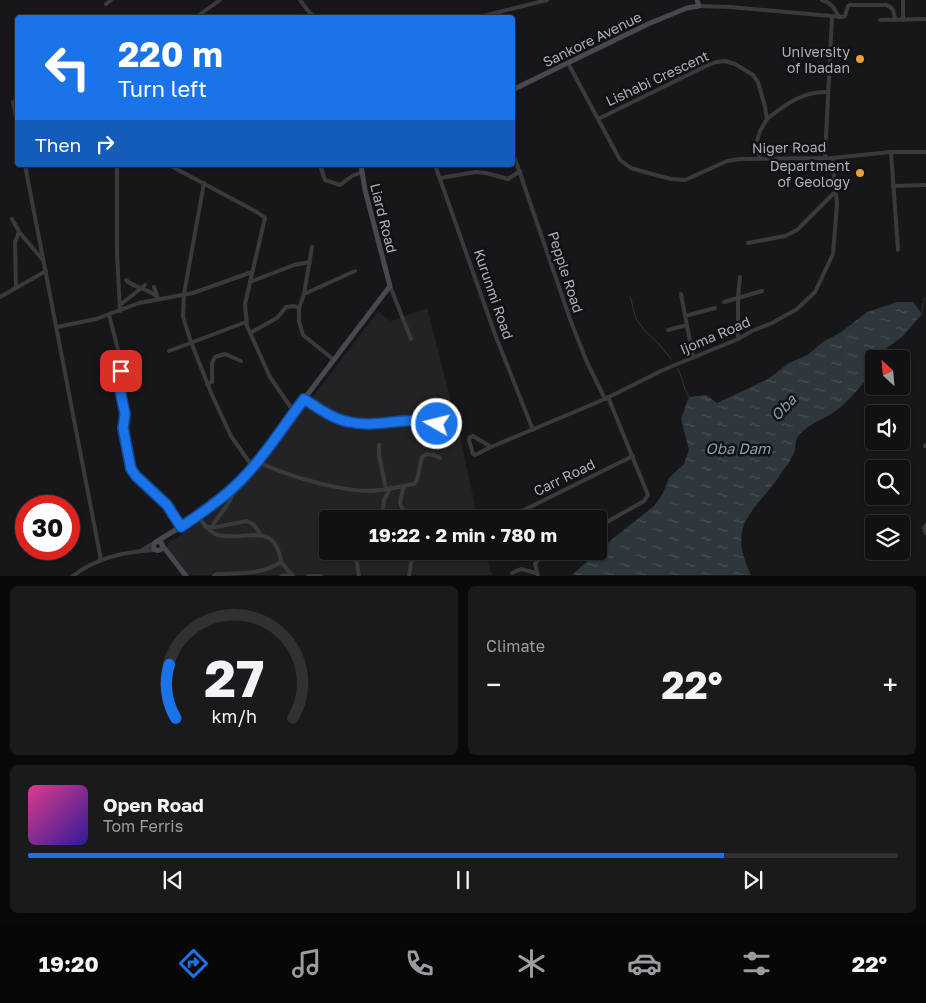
<!DOCTYPE html>
<html lang="en">
<head>
<meta charset="utf-8">
<style>
	:root { --surface:#111113; --page:#1a1a1c; --text:#f1f3f6; --muted:#9c9da0; --line:#303133; --accent:#1a73e8 }
	body { margin:0; font-family:"Golos Text",sans-serif; background:var(--page); color:var(--text); height:100vh; display:flex; flex-direction:column; font-size:19px; white-space:nowrap }
	* { box-sizing:border-box; margin:0 }
	p { font-size:16px; color:var(--muted) }
	.icon { flex:none; width:28px; height:28px; fill:none; stroke:currentColor; stroke-width:2; stroke-linecap:round; stroke-linejoin:round }
	.map { position:relative; height:576px; overflow:hidden }
	.panel { display:flex; flex-direction:column; gap:10px; padding:10px; background:#09090a; flex:1 }
	.panel>* { flex:none }
	.top-card { position:absolute; left:15px; top:15px; width:500px; height:152px; border-radius:5px; box-shadow:0 1px 4px #0004,0 0 0 1px var(--line); background:#1a73e8; color:#fff; overflow:hidden }
	.needle { width:32px; rotate:334deg }
	.fabs { position:absolute; left:865px; top:350px; display:grid; gap:10px }
	.fabs a { display:grid; place-items:center; width:45px; height:45px; border-radius:5px; background:var(--surface); box-shadow:0 1px 4px #0004,0 0 0 1px var(--line); font-size:25px }
	.speed { position:absolute; left:15px; top:495px; display:flex; gap:10px; font-size:25px; font-weight:700; text-align:center }
	.speed>* { display:grid; place-content:center; width:65px; height:65px; border-radius:50%; background:var(--surface); box-shadow:0 1px 4px #0004,0 0 0 1px var(--line); line-height:1 }
	.speed .limit { border:8px solid #d22; background:#fff; color:#111 }
	.pin { position:absolute; display:grid; place-items:center; width:42px; height:42px; color:#fff; margin:-21px; border-radius:10px; box-shadow:0 2px 8px #0006 }
	.me { position:absolute; width:55px; margin:-28px; rotate:278deg; stroke-linejoin:round; filter:drop-shadow(0 0 4px #0008) }
	.turn { display:flex; align-items:center; gap:18px; height:105px; padding:0 20px; font-size:22px }
	.turn .icon { width:65px; height:65px; stroke-width:2.5 }
	.turn b { display:block; font-size:35px; line-height:42px }
	.then { display:flex; align-items:center; height:48px; padding:0 20px; background:#0003; gap:10px; font-size:19px }
	.big { font-size:38px; font-weight:700; line-height:1.1 }
	.panel .widget { flex:1; display:flex; flex-direction:column; justify-content:center; gap:8px; min-width:0; padding:0 18px; border-radius:8px; background:var(--page) }
	.panel .dial { align-items:center; gap:0 }
	.dial svg { height:130px; overflow:visible; fill:none; stroke:var(--line); stroke-width:7; stroke-linecap:round; text-anchor:middle }
	.dial text { fill:var(--text); stroke:none }
	.song { display:flex; align-items:center; gap:15px }
	.cover { width:60px; height:60px; border-radius:8px; background:linear-gradient(135deg,hsl(330 70% 55%),hsl(250 70% 35%)) }
	.played { height:5px; border-radius:2px; background:linear-gradient(90deg,var(--accent) 80%,var(--line) 80%) }
	.keys { display:flex; justify-content:space-around; direction:ltr }
	.heat { display:flex; justify-content:space-between; align-items:center; font-size:28px; direction:ltr }
	.panel .tiles { flex:1; display:grid; gap:10px; grid-template-columns:1fr 1fr }
	.widget:last-child { grid-column:span 2 }
	.trip { position:absolute; left:319px; top:510px; width:288px; height:50px; border-radius:5px; background:var(--surface); box-shadow:0 1px 4px #0004,0 0 0 1px var(--line); font-weight:700; line-height:50px; text-align:center }
	.tabs { display:flex; height:80px; justify-content:space-around; align-items:center; background:#070708; color:var(--muted) }
	.tabs .icon { width:35px; height:35px }
	.tabs .on { color:var(--accent) }
	.tabs b { font-size:22px; color:var(--text) }
	.map>svg:first-child { display:block }
	.built { fill:#232326 }
	.water { fill:url(#water-ripples) }
	.lines { fill:none; stroke-linecap:round; stroke-linejoin:round }
	.stream { stroke:#2e373c; stroke-width:1 }
	.street { stroke:#383a3e; stroke-width:4 }
	.secondary { stroke:#46494e; stroke-width:5 }
	.route-casing { stroke:#114b97; stroke-width:12 }
	.route { stroke:#1a73e8; stroke-width:9 }
	.poi-dot { fill:#ea9f3e; stroke:#121214; stroke-width:2 }
	.labels { text-anchor:middle; dominant-baseline:central; stroke-width:5; stroke-linejoin:round; paint-order:stroke }
	.street-label { font-size:14px; fill:#aab0b8; stroke:#121214 }
	.poi-label { font-size:14px; fill:#aab0b8; stroke:#121214; text-anchor:end }
	.water-label { font-size:15px; font-style:italic; fill:#83a0b1; stroke:#121214 }
</style>
</head>
<body>
<div class="map">
<svg width="926" height="576" viewBox="0 0 926 576">
	<defs>
		<pattern id="water-ripples" width="26" height="14" patternUnits="userSpaceOnUse" patternTransform="scale(1.25)"><rect width="26" height="14" fill="#2e373c"/><path d="M2 4q2-2 4 0t4 0M15 11q2-2 4 0t4 0" fill="none" stroke="#4a5156"/></pattern>
	</defs>
	<rect width="100%" height="100%" fill="#171719"/>
	<!-- built -->
	<polygon class="built" points="427,308 460,437 478,519 328,519 328,551 485,551 492,575 188,575 167,549 168,543 205,519 230,499 249,480 378,312 391,321"/>
	<!-- water -->
	<path class="water" d="M897,302h16l9,12 -19,22 -36,27v16c-10,11 -21,25 -33,33 -13,9 -23,10 -35,23 -4,4 -3,12 -5,18 -2,5 -6,11 -10,16 -25,41 -60,51 -33,106h-179l44,-39 38,-30 8,-11 7,-17 15,-14 5,-14 -8,-31 8,-22 17,-2 11,8 51,-24 21,-16 20,-9 15,-13 16,-8 27,-21z"/>
	<g class="lines">
		<!-- stream -->
		<g class="stream">
			<polyline points="630,296 636,319 645,331 658,343 671,359"/>
			<polyline points="922,312 924,299 926,298"/>
			<path d="M678,369c5,9 5,20 11,28"/>
		</g>
		<!-- street -->
		<g class="street">
			<polyline points="300,0 309,12 317,18"/>
			<path d="M822,0c10,3 12,8 17,17"/>
			<polyline points="106,4 111,0"/>
			<path d="M699,6l31,1 112,10 3,-1 3,-10 2,-1h36c8,2 8,8 9,15"/>
			<polyline points="195,18 220,0"/>
			<polyline points="475,18 547,0"/>
			<polyline points="880,20 926,19"/>
			<polyline points="903,20 903,0"/>
			<polyline points="568,63 620,160 631,168 641,171 671,179 685,180 727,161 740,159 832,158 891,152 926,152"/>
			<polyline points="18,100 13,102 18,125"/>
			<polyline points="598,119 706,66 716,62 725,61 735,64 753,75 758,82 765,107 767,119 760,131 756,144 760,159"/>
			<path d="M767,119c19,-15 36,-28 61,-27"/>
			<polyline points="512,150 570,319 586,360 605,399"/>
			<polyline points="891,152 898,250"/>
			<polyline points="825,157 832,17"/>
			<polyline points="25,165 101,560"/>
			<polyline points="117,165 117,253 120,311"/>
			<polyline points="169,165 257,212 265,218 245,304 247,326 270,377 294,412"/>
			<polyline points="320,165 325,180 340,185 352,176 362,172"/>
			<polyline points="435,165 496,337 533,430"/>
			<polyline points="440,178 476,172 486,173 508,179 520,171"/>
			<polyline points="204,183 184,294 183,317 191,342 212,395 231,436 252,466"/>
			<polyline points="893,186 926,185"/>
			<polyline points="12,219 20,233 43,260"/>
			<polyline points="748,243 785,236 797,230 836,191"/>
			<polyline points="312,247 304,294 299,308 299,321 303,335 334,360"/>
			<path d="M126,280c9,9 24,8 33,19"/>
			<polyline points="250,282 294,265 310,262"/>
			<polyline points="390,286 411,339"/>
			<polyline points="154,287 157,296"/>
			<polyline points="16,288 15,242 19,232"/>
			<polyline points="304,294 355,271"/>
			<polyline points="681,294 693,357"/>
			<polyline points="0,297 46,271"/>
			<polyline points="724,302 762,291"/>
			<polyline points="120,305 145,285"/>
			<polyline points="109,315 121,361 120,390 125,414 123,428 131,469 136,477 167,505 181,527"/>
			<polyline points="685,316 715,308"/>
			<polyline points="57,327 96,319 139,303 193,293 252,272"/>
			<polyline points="668,330 687,325"/>
			<polyline points="250,333 277,318 286,307 294,306 299,308"/>
			<polyline points="738,339 738,297 740,277"/>
			<polyline points="169,351 246,322"/>
			<polyline points="207,384 212,382 212,363 215,357 225,354 241,361"/>
			<path d="M304,399c14,9 29,20 45,23 29,7 60,-8 88,2"/>
			<polyline points="379,445 379,455 386,489"/>
			<polyline points="925,446 926,445"/>
			<polyline points="491,447 475,455 473,454 469,440 470,437 473,436 491,447 605,399 663,370 738,339 752,331 772,323 797,309 815,292 833,254 837,204 832,158"/>
			<path d="M256,461c28,14 93,34 124,29 11,-1 23,-4 34,-6l3,-4 5,-23 4,-3 8,1 6,3"/>
			<path d="M404,486c-1,8 -8,18 0,24 4,2 9,1 13,3l5,6"/>
			<path d="M198,516c5,7 11,16 20,19 26,7 57,-16 63,27 -19,13 -43,11 -64,12l-3,2"/>
			<polyline points="372,519 374,514 383,509 384,500 391,487"/>
			<polyline points="506,519 633,456"/>
			<polyline points="926,525 924,528 926,533"/>
			<polyline points="205,527 216,527 247,521 254,525 261,535"/>
			<path d="M212,527c7,-15 21,-23 22,-40"/>
			<polyline points="598,527 644,501 648,495 608,397"/>
			<polyline points="142,550 154,543"/>
			<polyline points="357,551 356,557 359,576"/>
			<polyline points="281,562 293,576"/>
			<polyline points="512,573 521,569 536,573"/>
			<path d="M73,576c24,-19 54,-25 84,-26"/>
			<polyline points="281,576 291,575"/>
			<polyline points="308,576 321,576"/>
			<polyline points="409,576 413,551"/>
			<polyline points="538,576 535,564 540,558 553,551"/>
		</g>
		<!-- secondary -->
		<g class="secondary">
			<polyline points="512,90 648,24 687,8 699,6 697,0"/>
			<circle cx="158" cy="546" r="4.5"/>
			<polyline points="156,542 198,516 234,487 260,457 390,286 365,190 361,165"/>
			<polyline points="162,545 186,576"/>
		</g>
	</g>
	<g class="lines">
		<defs>
			<path id="route" d="M121,371l-1,19 5,24 -2,14 8,41 5,7 31,29 14,22c18,-12 37,-25 53,-40 27,-25 48,-59 70,-88 14,9 29,20 45,23 29,7 59,-8 88,2"/>
		</defs>
		<!-- route casing -->
		<use href="#route" class="route-casing"/>
		<!-- route -->
		<use href="#route" class="route"/>
	</g>
	<!-- markers -->
	<g class="poi-dot">
		<circle cx="860" cy="59" r="5"/>
		<circle cx="860" cy="173" r="5"/>
	</g>
	<g class="labels">
		<!-- street labels -->
		<g class="street-label">
			<text transform="translate(592 39) rotate(-26)">Sankore Avenue</text>
			<text transform="translate(657 78) rotate(-25)">Lishabi Crescent</text>
			<text transform="translate(789 147) rotate(-1)">Niger Road</text>
			<text transform="translate(384 218) rotate(76)">Liard Road</text>
			<text transform="translate(566 272) rotate(72)">Pepple Road</text>
			<text transform="translate(494 294) rotate(71)">Kurunmi Road</text>
			<text transform="translate(715 335) rotate(-23)">Ijoma Road</text>
			<text transform="translate(564 477) rotate(-26)">Carr Road</text>
		</g>
		<!-- poi labels -->
		<g class="poi-label">
			<text x="850" y="51">University<tspan x="850" dy="16">of Ibadan</tspan></text>
			<text x="850" y="165">Department<tspan x="850" dy="16">of Geology</tspan></text>
		</g>
		<!-- water labels -->
		<g class="water-label">
			<text transform="translate(783 407) rotate(-47)">Oba</text>
			<text x="738" y="448">Oba Dam</text>
		</g>
	</g>
</svg>
<div class="fabs">
<a><svg class="needle" viewBox="-14 -14 28 28"><path d="M0-13l5 13h-10z" fill="#e53935"/><path d="M0 13l5-13h-10z" fill="#9c9da0"/></svg></a>
<a><svg class="icon" aria-label="sound" viewBox="0 0 24 24"><path d="M4 9h4l5-4v14l-5-4H4zM17 9q2 3 0 6"/></svg></a>
<a><svg class="icon" aria-label="search" viewBox="0 0 24 24"><circle cx="10" cy="10" r="6"/><path d="M15 15l6 6"/></svg></a>
<a><svg class="icon" aria-label="layers" viewBox="0 0 24 24"><path d="M12 4l9 5-9 5-9-5zM3 14l9 5 9-5"/></svg></a>
</div>
<div class="speed"><div class="limit">30</div></div>
<div class="pin" style="left:121px;top:371px;background:#d93025"><svg class="icon" aria-label="arrive" viewBox="0 0 24 24"><path d="M6 21V4h12l-3 4 3 4H6"/></svg></div>
<svg class="me" style="left:437px;top:424px" viewBox="-20 -20 40 40"><circle r="17" fill="#1a73e8" stroke="#fff" stroke-width="3"/><path d="M0-11L8 9 0 5-8 9z" fill="#fff"/></svg>
<div class="trip">19:22 · 2 min · 780 m</div>
<div class="top-card">
<div class="turn"><svg class="icon" aria-label="left" viewBox="0 0 24 24"><path d="M17 20v-9H6M10 6l-5 5 5 5"/></svg><div><b>220 m</b>Turn left</div></div>
<div class="then">Then<svg class="icon" aria-label="right" viewBox="0 0 24 24"><path d="M7 20v-9h11M14 6l5 5-5 5"/></svg></div>
</div>
</div>
<section class="panel">
<div class="tiles">
<div class="widget dial"><svg viewBox="0 0 100 80">
<path d="M14 69A42 42 0 1 1 86 69"/>
<path d="M14 69A42 42 0 0 1 10 36" stroke="#1a73e8"/>
<text x="50" y="56" font-size="32" font-weight="700">27</text>
<text x="50" y="72" font-size="11">km/h</text>
</svg></div>
<div class="widget"><p>Climate</p>
<div class="heat"><a>−</a><b class="big">22°</b><a>+</a></div>
</div>
<div class="widget">
<div class="song"><i class="cover"></i><div><b>Open Road</b><p>Tom Ferris</p></div></div>
<div class="played"></div>
<div class="keys"><svg class="icon" aria-label="previous" viewBox="0 0 24 24"><path d="M18 5L8 12l10 7zM5 5v14"/></svg><svg class="icon" aria-label="pause" viewBox="0 0 24 24"><path d="M8 5v14M16 5v14"/></svg><svg class="icon" aria-label="next" viewBox="0 0 24 24"><path d="M6 5l10 7-10 7zM19 5v14"/></svg></div>
</div>
</div>
</section>
<nav class="tabs">
<b>19:20</b>
<svg class="icon on" aria-label="directions" viewBox="0 0 24 24"><path d="M12 3l9 9-9 9-9-9zM9 14v-3h6M13 9l2 2-2 2"/></svg>
<svg class="icon" aria-label="music" viewBox="0 0 24 24"><path d="M9 18V5l10-2v13"/><circle cx="6" cy="18" r="3"/><circle cx="16" cy="16" r="3"/></svg>
<svg class="icon" aria-label="phone" viewBox="0 0 24 24"><path d="M5 4h4l2 5-3 2q2 4 5 5l2-3 5 2v4C11 20 4 13 5 4z"/></svg>
<svg class="icon" aria-label="climate" viewBox="0 0 24 24"><path d="M12 3v18M4 7l16 10M4 17L20 7"/></svg>
<svg class="icon" aria-label="car" viewBox="0 0 24 24"><path d="M5 17H2v-5l4-1 3-4h7l3 4 3 1v5h-3M9 17h6M6 11h13"/><circle cx="7" cy="17" r="2"/><circle cx="17" cy="17" r="2"/></svg>
<svg class="icon" aria-label="filters" viewBox="0 0 24 24"><path d="M4 7h16M4 17h16"/><circle cx="9" cy="7" r="2"/><circle cx="15" cy="17" r="2"/></svg>
<b>22°</b>
</nav>
</body>
</html>
